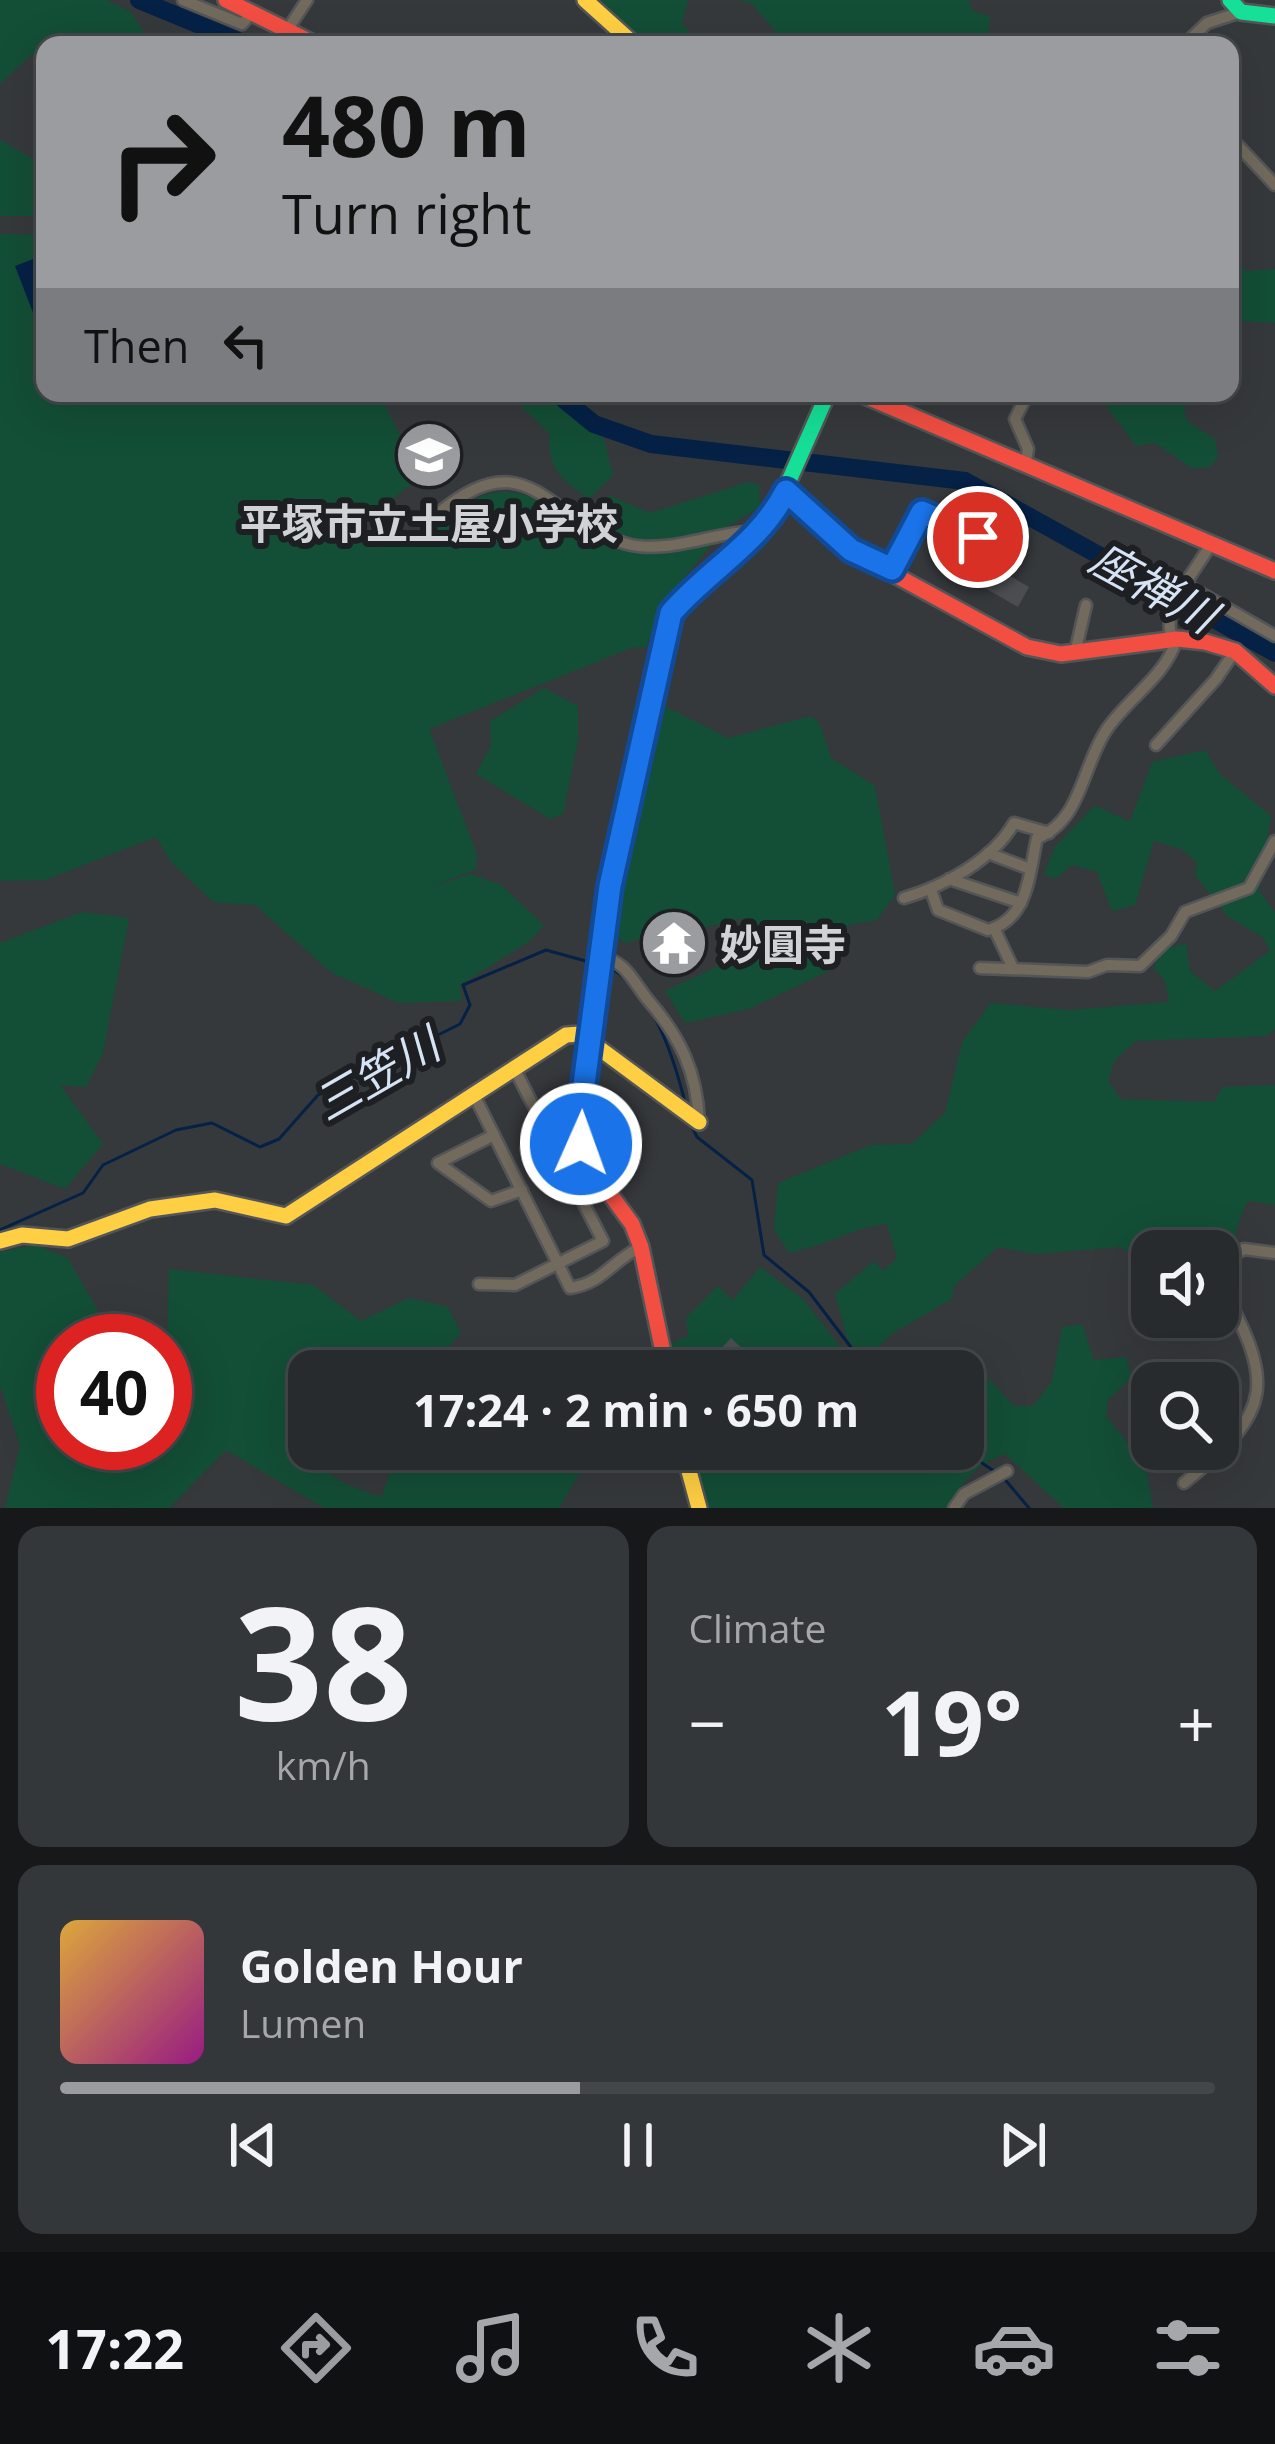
<!DOCTYPE html>
<html lang="en">
<head>
<meta charset="utf-8">
<style>
	:root { --surface:#282b2d; --page:#343739; --text:#f1f3f6; --muted:#a5a7aa; --line:#444749; --accent:#9a9ca0 }
	body { margin:0; font-family:"Open Sans","Noto Sans JP",sans-serif; background:var(--page); color:var(--text); height:100vh; display:flex; flex-direction:column; font-size:45px; white-space:nowrap }
	* { box-sizing:border-box; margin:0 }
	p { font-size:39px; color:var(--muted) }
	.icon { flex:none; width:66px; height:66px; fill:none; stroke:currentColor; stroke-width:2; stroke-linecap:round; stroke-linejoin:round }
	.map { position:relative; height:1508px; overflow:hidden }
	.panel { display:flex; flex-direction:column; gap:18px; padding:18px; background:#161819; flex:1 }
	.panel>* { flex:none }
	.guide { position:absolute; left:36px; top:36px; width:1203px; height:366px; border-radius:24px; box-shadow:0 12px 48px #0002,0 0 0 3px var(--line); background:#9a9ca0; color:#111; overflow:hidden }
	.buttons { position:absolute; left:1131px; top:1230px; display:grid; gap:24px }
	.buttons a { display:grid; place-items:center; width:108px; height:108px; border-radius:24px; background:var(--surface); box-shadow:0 12px 48px #0002,0 0 0 3px var(--line); font-size:60px }
	.speed { position:absolute; left:36px; top:1314px; display:flex; gap:24px; font-size:60px; font-weight:700; text-align:center }
	.speed>* { display:grid; place-content:center; width:156px; height:156px; border-radius:50%; background:var(--surface); box-shadow:0 12px 48px #0002,0 0 0 3px var(--line); line-height:1 }
	.speed .limit { border:18px solid #d22; background:#fff; color:#111 }
	.pin { position:absolute; display:grid; place-items:center; width:102px; height:102px; color:#fff; margin:-51px; border:6px solid #fff; border-radius:50%; box-shadow:0 3px 12px #0007 }
	.me { position:absolute; width:132px; margin:-66px; rotate:2deg; stroke-linejoin:round; filter:drop-shadow(0 0 9px #0008) }
	.turn { display:flex; align-items:center; gap:42px; height:252px; padding:0 48px; font-size:54px }
	.turn .icon { width:156px; height:156px; stroke-width:2.5 }
	.turn b { display:block; font-size:84px; line-height:102px }
	.then { display:flex; align-items:center; height:114px; padding:0 48px; background:#0003; gap:24px; font-size:45px }
	.big { font-size:90px; font-weight:700; line-height:1.1 }
	.panel .card { flex:1; display:flex; flex-direction:column; justify-content:center; gap:18px; min-width:0; padding:0 42px; border-radius:24px; background:var(--page) }
	.panel .dial { align-items:center; gap:0 }
	.dial b { font-size:156px; line-height:1 }
	.song { display:flex; align-items:center; gap:36px }
	.cover { width:144px; height:144px; border-radius:18px; background:linear-gradient(135deg,hsl(40 70% 55%),hsl(310 70% 35%)) }
	.played { height:12px; border-radius:6px; background:linear-gradient(90deg,var(--accent) 45%,var(--line) 45%) }
	.keys { display:flex; justify-content:space-around; direction:ltr }
	.heat { display:flex; justify-content:space-between; align-items:center; font-size:66px; direction:ltr }
	.panel .tiles { flex:1; display:grid; gap:18px; grid-template-columns:1fr 1fr }
	.card:last-child { grid-column:span 2 }
	.trip { position:absolute; left:288px; top:1350px; width:696px; height:120px; border-radius:24px; background:var(--surface); box-shadow:0 12px 48px #0002,0 0 0 3px var(--line); font-weight:700; line-height:120px; text-align:center }
	.tabs { display:flex; height:192px; justify-content:space-around; align-items:center; background:#101112; color:var(--muted) }
	.tabs .icon { width:84px; height:84px }
	.tabs .on { color:var(--accent) }
	.tabs b { font-size:54px; color:var(--text) }
	.map>svg:first-child { display:block }
	.green { fill:#134e36 }
	.water { fill:#052146 }
	.lines { fill:none; stroke-linecap:round; stroke-linejoin:round }
	.stream { stroke:#052146; stroke-width:3 }
	.river { stroke:#052146; stroke-width:18 }
	.building { fill:#4b4d50 }
	.street-casing { stroke:#535557; stroke-width:15 }
	.fast-casing { stroke:#535557; stroke-width:20 }
	.slow-casing { stroke:#535557; stroke-width:20 }
	.jam-casing { stroke:#535557; stroke-width:20 }
	.street { stroke:#716a5d; stroke-width:10 }
	.fast { stroke:#16e098; stroke-width:15 }
	.slow { stroke:#ffcf43; stroke-width:15 }
	.jam { stroke:#f24e42; stroke-width:15 }
	.route-casing { stroke:#114b97; stroke-width:30 }
	.route { stroke:#1a73e8; stroke-width:21 }
	.labels { text-anchor:middle; dominant-baseline:central; stroke-width:12; stroke-linejoin:round; paint-order:stroke }
	.poi-label { font-size:42px; font-weight:bold; fill:#d0d2d6; stroke:#1d1f22 }
	.water-label { font-size:45px; font-style:italic; fill:#d6e3f4; stroke:#1d1f22 }
</style>
</head>
<body>
<div class="map">
<svg width="1275" height="1508" viewBox="0 0 1275 1508">
	<rect width="100%" height="100%" fill="#36393c"/>
	<!-- green -->
	<g class="green">
		<polygon points="0,0 106,0 131,12 152,45 45,45 45,60 32,54 0,84"/>
		<polygon points="599,0 688,0 682,23 701,45 648,45"/>
		<polygon points="737,0 969,0 972,10 990,17 988,33 975,45 788,45 751,3"/>
		<polygon points="0,140 42,164 45,216 0,216"/>
		<path d="M0,234l45,1v158h217l8,10 1,-10h108l42,84 -60,45 20,26c21,-16 36,-17 60,-26 14,-6 24,-21 40,-26 52,-16 79,21 117,48 -10,-19 -4,-33 10,-49l42,18 98,-31 11,3 1,22 -35,21 -62,75 -17,45 -12,-1 -205,82 48,125 -1,15 -47,19 42,-14 30,11 43,40 -14,16 -70,44 2,16 -63,2 -67,-30 -77,-68 -42,-3 -42,-40 -15,-25 -111,43 -45,1z"/>
		<polygon points="1230,251 1246,271 1275,269 1275,323 1230,321"/>
		<path d="M507,393h59l38,46 9,36 -24,24c-27,-20 -43,-30 -39,-65z"/>
		<polygon points="1108,393 1181,393 1187,421 1215,439 1218,457 1209,468 1192,468 1155,443 1136,446 1106,405"/>
		<polygon points="544,688 578,706 578,741 563,814 550,819 476,774 491,745 490,721"/>
		<path d="M663,705l65,33 83,-22 8,6 12,36 44,28 20,109 -18,25 -28,5 -16,44 -84,40 -64,14 -20,-32 58,-27 27,-31 -7,-15 -57,14 -9,-12c-19,5 -34,21 -53,23l-7,-7 2,-67z"/>
		<path d="M1205,750l15,24 51,42 -12,75 16,21v117l-9,7 -130,5 -21,19 -7,20 12,19 94,3 9,-15 52,-2v120l-27,-4c-19,32 -15,71 -29,106l-1,-56h-66v16l-32,-20 -85,7 -37,-7 -44,39 -2,13 -59,34 -30,29 -16,-24 -12,-44 39,-33 9,10 14,-13 -10,-34c-33,3 -62,22 -98,29l-15,-24 4,-46 93,-38 41,-1 33,-31 17,-71 29,-39 77,7 101,-8 -4,-21 -12,-14 13,-18 20,-6 4,28 25,20 55,-40 -7,-14 -35,-20 -33,-42 2,-12 -14,-13 -29,-9 -19,64 -23,6 -15,-39 -25,-7 -17,14 -11,-5 11,-27 40,-42 35,17 22,-60z"/>
		<polygon points="82,912 129,918 103,1053 86,1087 60,1085 103,1144 65,1189 0,1164 0,943"/>
		<path d="M35,1245l33,13 47,83h-52v102h102l4,-174 144,16 48,36 48,-23 39,9 13,26 -27,30 -125,8v39l-6,7c11,56 26,62 78,80l19,-48h194l-35,59h-235l-98,-58 -57,58h-164l15,-62 -20,-61v-133z"/>
		<polygon points="760,1267 803,1299 859,1371 673,1371 668,1345 688,1336 686,1318 718,1286 733,1300"/>
		<path d="M1082,1324l12,36 32,-3 6,20 -24,23 -2,16 40,50 7,42h-89l-59,-54c-31,11 -42,29 -58,54h-241l-16,-59 261,4 12,-4 -4,-78 22,-1 33,36h19l19,-25 10,-54z"/>
	</g>
	<!-- water -->
	<polygon class="water" points="41,256 42,336 15,266"/>
	<g class="lines">
		<!-- stream -->
		<g class="stream">
			<path d="M603,964c50,23 71,94 83,142"/>
			<polyline points="692,1127 697,1137 752,1180 764,1255 809,1292 869,1371"/>
			<polyline points="0,1230 83,1193 103,1165 176,1130 212,1123 260,1147 279,1139 318,1095 460,1024 470,1005 463,985 546,950 593,963"/>
			<polyline points="961,1449 994,1471"/>
			<polyline points="1002,1476 1029,1508"/>
		</g>
		<!-- river -->
		<g class="river">
			<polyline points="139,0 248,45"/>
			<polyline points="556,393 594,424 651,444 965,481 1275,653"/>
		</g>
	</g>
	<!-- building -->
	<g class="building">
		<polygon points="988,563 1029,587 1018,607 976,583"/>
		<polygon points="731,1338 766,1371 738,1371 718,1352"/>
	</g>
	<g class="lines">
		<defs>
			<g id="street">
				<polyline points="183,0 242,24 250,15"/>
				<polyline points="286,32 307,0"/>
				<polyline points="1184,45 1207,23 1241,12"/>
				<polyline points="1230,137 1275,185"/>
				<polyline points="1026,461 1028,449 1015,419 1028,393"/>
				<path d="M435,516c94,-81 112,6 192,28 41,11 89,-13 131,-13"/>
				<polyline points="892,569 922,512 978,537 1002,513"/>
				<polyline points="1183,583 1275,636"/>
				<polyline points="1075,653 1086,605"/>
				<polyline points="1156,745 1216,679 1235,651"/>
				<polyline points="988,853 1030,869"/>
				<polyline points="949,879 1021,903"/>
				<path d="M931,890l7,20 50,20c41,-11 41,-57 49,-92 45,-17 45,-73 70,-109 23,-33 57,-51 70,-90l-7,-6 -1,-25 43,-65"/>
				<path d="M904,898c40,-12 89,-38 110,-75l35,10"/>
				<polyline points="994,928 1012,966"/>
				<path d="M599,956c27,5 33,24 49,44 32,37 49,71 51,122"/>
				<polyline points="980,968 1088,972 1107,965 1140,966 1171,936 1185,912 1249,888 1275,841"/>
				<path d="M475,1097l95,191c34,-5 42,-28 71,-41"/>
				<polyline points="494,1135 438,1163 491,1201 522,1190"/>
				<polyline points="1218,1280 1227,1258 1244,1249 1275,1253"/>
				<polyline points="479,1284 515,1285 603,1241 515,1070"/>
				<path d="M1184,1483c91,-73 91,-100 34,-203"/>
				<polyline points="954,1508 964,1494 1007,1471"/>
			</g>
			<g id="fast">
				<polyline points="1230,0 1241,12 1275,16"/>
				<polyline points="701,586 772,519 828,393"/>
			</g>
			<g id="slow">
				<polyline points="585,0 635,45"/>
				<polyline points="0,1241 22,1235 68,1239 150,1209 215,1200 286,1216 566,1035 580,1034 699,1122"/>
				<polyline points="683,1449 699,1508"/>
			</g>
			<g id="jam">
				<polyline points="226,0 317,45"/>
				<polyline points="858,393 1275,571"/>
				<polyline points="786,491 851,551 1027,647 1061,654 1177,639 1205,642 1235,651 1275,686"/>
				<polyline points="667,1371 641,1247 632,1224 588,1164 579,1123 609,887 672,613 701,586"/>
			</g>
		</defs>
		<!-- street casing -->
		<use href="#street" class="street-casing"/>
		<!-- fast casing -->
		<use href="#fast" class="fast-casing"/>
		<!-- slow casing -->
		<use href="#slow" class="slow-casing"/>
		<!-- jam casing -->
		<use href="#jam" class="jam-casing"/>
		<!-- street -->
		<use href="#street" class="street"/>
		<!-- fast -->
		<use href="#fast" class="fast"/>
		<!-- slow -->
		<use href="#slow" class="slow"/>
		<!-- jam -->
		<use href="#jam" class="jam"/>
	</g>
	<g class="lines">
		<defs>
			<path id="route" d="M581,1144l-2,-21 31,-237 61,-273c38,-44 88,-69 115,-122l65,59 41,19 30,-57 56,25"/>
		</defs>
		<!-- route casing -->
		<use href="#route" class="route-casing"/>
		<!-- route -->
		<use href="#route" class="route"/>
	</g>
	<!-- icons -->
	<defs>
		<symbol id="school-disc" viewBox="-11 -11 22 22"><circle r="9.5" fill="#9a9ca0" stroke="#1d1f22"/><path d="M0-5L7-2L0 1L-7-2ZM-4 1L0 2.5L4 1V4Q0 6-4 4Z" fill="#fff"/></symbol>
		<symbol id="temple-disc" viewBox="-11 -11 22 22"><circle r="9.5" fill="#9a9ca0" stroke="#1d1f22"/><path d="M0-6L5-2H3V0L6.5 2.5H4V6H1.5V3h-3V6H-4V2.5H-6.5L-3 0V-2H-5Z" fill="#fff"/></symbol>
	</defs>
	<g fill-rule="evenodd">
		<use href="#school-disc" x="391" y="417" width="76" height="76"/>
		<use href="#temple-disc" x="636" y="905" width="76" height="76"/>
	</g>
	<g class="labels">
		<!-- poi labels -->
		<g class="poi-label">
			<text x="429" y="522">平塚市立土屋小学校</text>
			<text x="720" y="943" text-anchor="start">妙圓寺</text>
		</g>
		<!-- water labels -->
		<g class="water-label">
			<text transform="translate(1154 586) rotate(29)">座禅川</text>
			<text transform="translate(376 1073) rotate(-30)">三笠川</text>
		</g>
	</g>
</svg>
<div class="buttons">
<a><svg class="icon" aria-label="sound" viewBox="0 0 24 24"><path d="M4 9h4l5-4v14l-5-4H4zM17 9q2 3 0 6"/></svg></a>
<a><svg class="icon" aria-label="search" viewBox="0 0 24 24"><circle cx="10" cy="10" r="6"/><path d="M15 15l6 6"/></svg></a>
</div>
<div class="speed"><div class="limit">40</div></div>
<div class="pin" style="left:978px;top:537px;background:#d93025"><svg class="icon" aria-label="arrive" viewBox="0 0 24 24"><path d="M6 21V4h12l-3 4 3 4H6"/></svg></div>
<svg class="me" style="left:581px;top:1144px" viewBox="-20 -20 40 40"><circle r="17" fill="#1a73e8" stroke="#fff" stroke-width="3"/><path d="M0-11L8 9 0 5-8 9z" fill="#fff"/></svg>
<div class="trip">17:24 · 2 min · 650 m</div>
<div class="guide">
<div class="turn"><svg class="icon" aria-label="right" viewBox="0 0 24 24"><path d="M7 20v-9h11M14 6l5 5-5 5"/></svg><div><b>480 m</b>Turn right</div></div>
<div class="then">Then<svg class="icon" aria-label="left" viewBox="0 0 24 24"><path d="M17 20v-9H6M10 6l-5 5 5 5"/></svg></div>
</div>
</div>
<section class="panel">
<div class="tiles">
<div class="card dial"><b>38</b><p>km/h</p></div>
<div class="card"><p>Climate</p>
<div class="heat"><a>−</a><b class="big">19°</b><a>+</a></div>
</div>
<div class="card">
<div class="song"><i class="cover"></i><div><b>Golden Hour</b><p>Lumen</p></div></div>
<div class="played"></div>
<div class="keys"><svg class="icon" aria-label="previous" viewBox="0 0 24 24"><path d="M18 5L8 12l10 7zM5 5v14"/></svg><svg class="icon" aria-label="pause" viewBox="0 0 24 24"><path d="M8 5v14M16 5v14"/></svg><svg class="icon" aria-label="next" viewBox="0 0 24 24"><path d="M6 5l10 7-10 7zM19 5v14"/></svg></div>
</div>
</div>
</section>
<nav class="tabs">
<b>17:22</b>
<svg class="icon on" aria-label="directions" viewBox="0 0 24 24"><path d="M12 3l9 9-9 9-9-9zM9 14v-3h6M13 9l2 2-2 2"/></svg>
<svg class="icon" aria-label="music" viewBox="0 0 24 24"><path d="M9 18V5l10-2v13"/><circle cx="6" cy="18" r="3"/><circle cx="16" cy="16" r="3"/></svg>
<svg class="icon" aria-label="phone" viewBox="0 0 24 24"><path d="M5 4h4l2 5-3 2q2 4 5 5l2-3 5 2v4C11 20 4 13 5 4z"/></svg>
<svg class="icon" aria-label="climate" viewBox="0 0 24 24"><path d="M12 3v18M4 7l16 10M4 17L20 7"/></svg>
<svg class="icon" aria-label="car" viewBox="0 0 24 24"><path d="M5 17H2v-5l4-1 3-4h7l3 4 3 1v5h-3M9 17h6M6 11h13"/><circle cx="7" cy="17" r="2"/><circle cx="17" cy="17" r="2"/></svg>
<svg class="icon" aria-label="filters" viewBox="0 0 24 24"><path d="M4 7h16M4 17h16"/><circle cx="9" cy="7" r="2"/><circle cx="15" cy="17" r="2"/></svg>
</nav>
</body>
</html>
